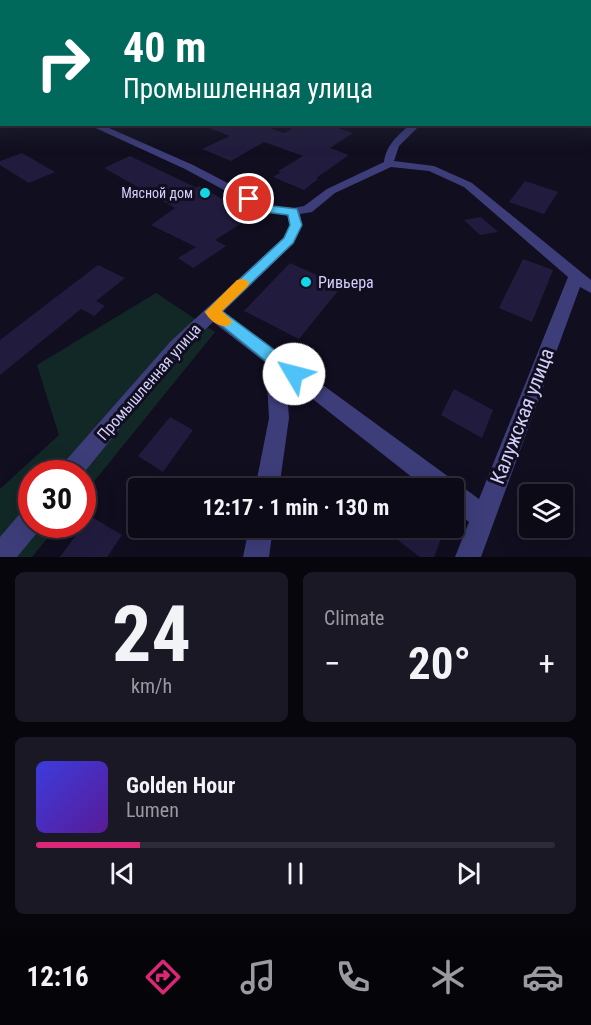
<!DOCTYPE html>
<html lang="en">
<head>
<meta charset="utf-8">
<style>
	:root { --surface:#0c0a17; --page:#1a1824; --text:#f1f3f6; --muted:#9a9aa1; --line:#2c2b36; --accent:#db2777 }
	body { margin:0; font-family:"Roboto Condensed",sans-serif; background:var(--page); color:var(--text); height:100vh; display:flex; flex-direction:column; font-size:22px; white-space:nowrap }
	* { box-sizing:border-box; margin:0 }
	p { font-size:20px; color:var(--muted) }
	.icon { flex:none; width:33px; height:33px; fill:none; stroke:currentColor; stroke-width:2; stroke-linecap:round; stroke-linejoin:round }
	.map { position:relative; height:557px; overflow:hidden }
	.drawer { display:flex; flex-direction:column; gap:15px; padding:15px; background:#07060d; flex:1 }
	.drawer>* { flex:none }
	.hud { position:absolute; left:0px; top:0px; width:591px; height:126px; box-shadow:0 6px 24px #0002,0 0 0 2px var(--line); background:#00695c; color:#fff; overflow:hidden }
	.tools { position:absolute; left:519px; top:484px; display:grid; gap:12px }
	.tools a { display:grid; place-items:center; width:54px; height:54px; border-radius:6px; background:var(--surface); box-shadow:0 6px 24px #0002,0 0 0 2px var(--line); font-size:30px }
	.speed { position:absolute; left:18px; top:460px; display:flex; gap:12px; font-size:30px; font-weight:700; text-align:center }
	.speed>* { display:grid; place-content:center; width:78px; height:78px; border-radius:50%; background:var(--surface); box-shadow:0 6px 24px #0002,0 0 0 2px var(--line); line-height:1 }
	.speed .limit { border:9px solid #d22; background:#fff; color:#111 }
	.pin { position:absolute; display:grid; place-items:center; width:51px; height:51px; color:#fff; margin:-26px; border:3px solid #fff; border-radius:50%; box-shadow:0 2px 6px #0007 }
	.me { position:absolute; width:66px; margin:-33px; rotate:307deg; stroke-linejoin:round; filter:drop-shadow(0 0 4px #0008) }
	.turn { display:flex; align-items:center; gap:21px; height:126px; padding:0 24px; font-size:27px }
	.turn .icon { width:78px; height:78px; stroke-width:2.5 }
	.turn b { display:block; font-size:42px; line-height:51px }
	.big { font-size:45px; font-weight:700; line-height:1.1 }
	.drawer .card { flex:1; display:flex; flex-direction:column; justify-content:center; gap:9px; min-width:0; padding:0 21px; border-radius:9px; background:var(--page) }
	.drawer .dial { align-items:center; gap:0 }
	.dial b { font-size:78px; line-height:1 }
	.song { display:flex; align-items:center; gap:18px }
	.cover { width:72px; height:72px; border-radius:9px; background:linear-gradient(135deg,hsl(240 70% 55%),hsl(270 70% 35%)) }
	.played { height:6px; border-radius:3px; background:linear-gradient(90deg,var(--accent) 20%,var(--line) 20%) }
	.keys { display:flex; justify-content:space-around; direction:ltr }
	.heat { display:flex; justify-content:space-between; align-items:center; font-size:33px; direction:ltr }
	.drawer .tiles { flex:1; display:grid; gap:15px; grid-template-columns:1fr 1fr }
	.card:last-child { grid-column:span 2 }
	.trip { position:absolute; left:128px; top:478px; width:336px; height:60px; border-radius:6px; background:var(--surface); box-shadow:0 6px 24px #0002,0 0 0 2px var(--line); font-weight:700; line-height:60px; text-align:center }
	.tab-bar { display:flex; height:96px; justify-content:space-around; align-items:center; background:#050409; color:var(--muted) }
	.tab-bar .icon { width:42px; height:42px }
	.tab-bar .current { color:var(--accent) }
	.tab-bar b { font-size:27px; color:var(--text) }
	.map>svg:first-child { display:block }
	.green { fill:#122826 }
	.building { fill:#211c3e }
	.lines { fill:none; stroke-linecap:round; stroke-linejoin:round }
	.street { fill:#3d3d7a; fill-rule:evenodd }
	.secondary { fill:#6e6ff4; fill-rule:evenodd }
	.route { fill:#4fc3f7; stroke:#337fa1; stroke-width:1.5 }
	.slow { fill:#f59e0b }
	.poi-dot { fill:#12d7e5; stroke:#100e1f; stroke-width:2 }
	.labels { text-anchor:middle; dominant-baseline:central; stroke-width:6; stroke-linejoin:round; paint-order:stroke }
	.far-poi-label { font-size:14px; fill:#d3cffb; stroke:#100e1f; text-anchor:end }
	.poi-label { font-size:16px; fill:#d3cffb; stroke:#100e1f; text-anchor:start }
	.street-label { font-size:16px; fill:#d3cffb; stroke:#100e1f }
	.near-street-label { font-size:20px; fill:#d3cffb; stroke:#100e1f }
</style>
</head>
<body>
<div class="map">
<svg width="591" height="557" viewBox="0 0 591 557">
	<rect width="100%" height="100%" fill="#100e1f"/>
	<!-- green -->
	<polygon class="green" points="156,293 215,332 83,495 82,474 32,474 32,525 58,525 32,557 0,557 0,489 59,435 37,365"/>
	<!-- building -->
	<g class="building">
		<polygon points="204,124 259,124 284,133 300,124 326,124 353,133 330,148 349,155 316,178 318,179 304,190 273,177 281,172 278,171 303,156 264,142 231,161 202,149 230,136 204,126"/>
		<polygon points="22,153 55,172 29,183 0,165 0,161"/>
		<polygon points="130,156 197,188 199,186 253,216 215,240 226,246 193,268 178,258 196,247 151,225 175,208 104,168"/>
		<polygon points="525,181 558,192 544,214 509,202"/>
		<polygon points="481,217 498,232 480,235 464,220"/>
		<polygon points="523,259 553,270 532,322 499,308"/>
		<polygon points="290,263 342,286 299,339 244,311"/>
		<polygon points="98,265 125,278 96,301 105,306 94,316 81,309 0,375 0,340"/>
		<polygon points="454,389 493,410 482,438 441,415"/>
		<polygon points="170,417 193,430 163,472 138,456"/>
		<polygon points="90,516 122,535 107,557 60,557"/>
		<polygon points="382,528 445,528 434,557 420,557"/>
	</g>
	<g class="lines">
		<!-- street -->
		<g class="street">
			<rect x="0" y="80" width="2" height="5"/>
			<rect x="590" y="82" width="1" height="4"/>
			<path d="M87,124h13l93,41 79,41 21,2 11,-2 23,-17 57,-27c2,-17 14,-27 27,-38h10l-22,22 -5,15 40,5 38,17 119,97v13l-11,-6 -99,270h-26l14,-35 -16,-13v-20h-26l-141,-111 3,40 -10,71h-24l14,-71 -3,-55 -53,-41 -31,30 -100,123 -24,-1 3,-8 109,-124 113,-104 7,-13 -3,-10 -22,-3 -80,-43zM391,167l38,4 35,16 104,90 -89,222 -256,-187 71,-69 8,-18 -2,-11 12,-2 23,-19z"/>
			<polygon points="32,507 32,525 42,525 41,528 17,557 0,557 0,537 23,510"/>
			<polygon points="249,528 273,528 269,557 243,557"/>
		</g>
		<!-- secondary -->
		<polygon class="secondary" points="0,107 2,107 0,113"/>
	</g>
	<!-- sky -->
	<linearGradient id="sky" x2="0" y2="1"><stop stop-color="#090811"/><stop offset="0.48" stop-color="#31364d"/><stop offset="1" stop-color="#31364d" stop-opacity="0"/></linearGradient>
	<rect width="591" height="151" fill="url(#sky)"/>
	<!-- route -->
	<polygon class="route" points="245,196 253,196 272,206 297,209 302,225 293,243 222,311 300,369 303,374 300,379 294,382 288,379 205,312 284,238 290,225 288,215 265,212 245,201"/>
	<!-- slow -->
	<path class="slow" d="M242,279l5,1 2,4 -2,3 -25,24 10,10 -2,4c-10,4 -21,-5 -25,-13l32,-32z"/>
	<!-- markers -->
	<g class="poi-dot">
		<circle cx="205" cy="193" r="6"/>
		<circle cx="306" cy="282" r="6"/>
	</g>
	<g class="labels">
		<!-- far-poi labels -->
		<g class="far-poi-label">
			<text x="193" y="193">Мясной дом</text>
		</g>
		<!-- poi labels -->
		<g class="poi-label">
			<text x="318" y="282">Ривьера</text>
		</g>
		<!-- street labels -->
		<g class="street-label">
			<text transform="translate(149 382) rotate(-49)">Промышленная улица</text>
		</g>
		<!-- near-street labels -->
		<g class="near-street-label">
			<text transform="translate(522 416) rotate(-69)">Калужская улица</text>
		</g>
	</g>
</svg>
<div class="tools">
<a><svg class="icon" aria-label="layers" viewBox="0 0 24 24"><path d="M12 4l9 5-9 5-9-5zM3 14l9 5 9-5"/></svg></a>
</div>
<div class="speed"><div class="limit">30</div></div>
<div class="pin" style="left:249px;top:199px;background:#d93025"><svg class="icon" aria-label="arrive" viewBox="0 0 24 24"><path d="M6 21V4h12l-3 4 3 4H6"/></svg></div>
<svg class="me" style="left:294px;top:374px" viewBox="-20 -20 40 40"><circle r="19" fill="#fff"/><path d="M0-13L10 11 0 6-10 11z" fill="#4fc3f7"/></svg>
<div class="trip">12:17 · 1 min · 130 m</div>
<div class="hud">
<div class="turn"><svg class="icon" aria-label="right" viewBox="0 0 24 24"><path d="M7 20v-9h11M14 6l5 5-5 5"/></svg><div><b>40 m</b>Промышленная улица</div></div>
</div>
</div>
<section class="drawer">
<div class="tiles">
<div class="card dial"><b>24</b><p>km/h</p></div>
<div class="card"><p>Climate</p>
<div class="heat"><a>−</a><b class="big">20°</b><a>+</a></div>
</div>
<div class="card">
<div class="song"><i class="cover"></i><div><b>Golden Hour</b><p>Lumen</p></div></div>
<div class="played"></div>
<div class="keys"><svg class="icon" aria-label="previous" viewBox="0 0 24 24"><path d="M18 5L8 12l10 7zM5 5v14"/></svg><svg class="icon" aria-label="pause" viewBox="0 0 24 24"><path d="M8 5v14M16 5v14"/></svg><svg class="icon" aria-label="next" viewBox="0 0 24 24"><path d="M6 5l10 7-10 7zM19 5v14"/></svg></div>
</div>
</div>
</section>
<nav class="tab-bar">
<b>12:16</b>
<svg class="icon current" aria-label="directions" viewBox="0 0 24 24"><path d="M12 3l9 9-9 9-9-9zM9 14v-3h6M13 9l2 2-2 2"/></svg>
<svg class="icon" aria-label="music" viewBox="0 0 24 24"><path d="M9 18V5l10-2v13"/><circle cx="6" cy="18" r="3"/><circle cx="16" cy="16" r="3"/></svg>
<svg class="icon" aria-label="phone" viewBox="0 0 24 24"><path d="M5 4h4l2 5-3 2q2 4 5 5l2-3 5 2v4C11 20 4 13 5 4z"/></svg>
<svg class="icon" aria-label="climate" viewBox="0 0 24 24"><path d="M12 3v18M4 7l16 10M4 17L20 7"/></svg>
<svg class="icon" aria-label="car" viewBox="0 0 24 24"><path d="M5 17H2v-5l4-1 3-4h7l3 4 3 1v5h-3M9 17h6M6 11h13"/><circle cx="7" cy="17" r="2"/><circle cx="17" cy="17" r="2"/></svg>
</nav>
</body>
</html>
